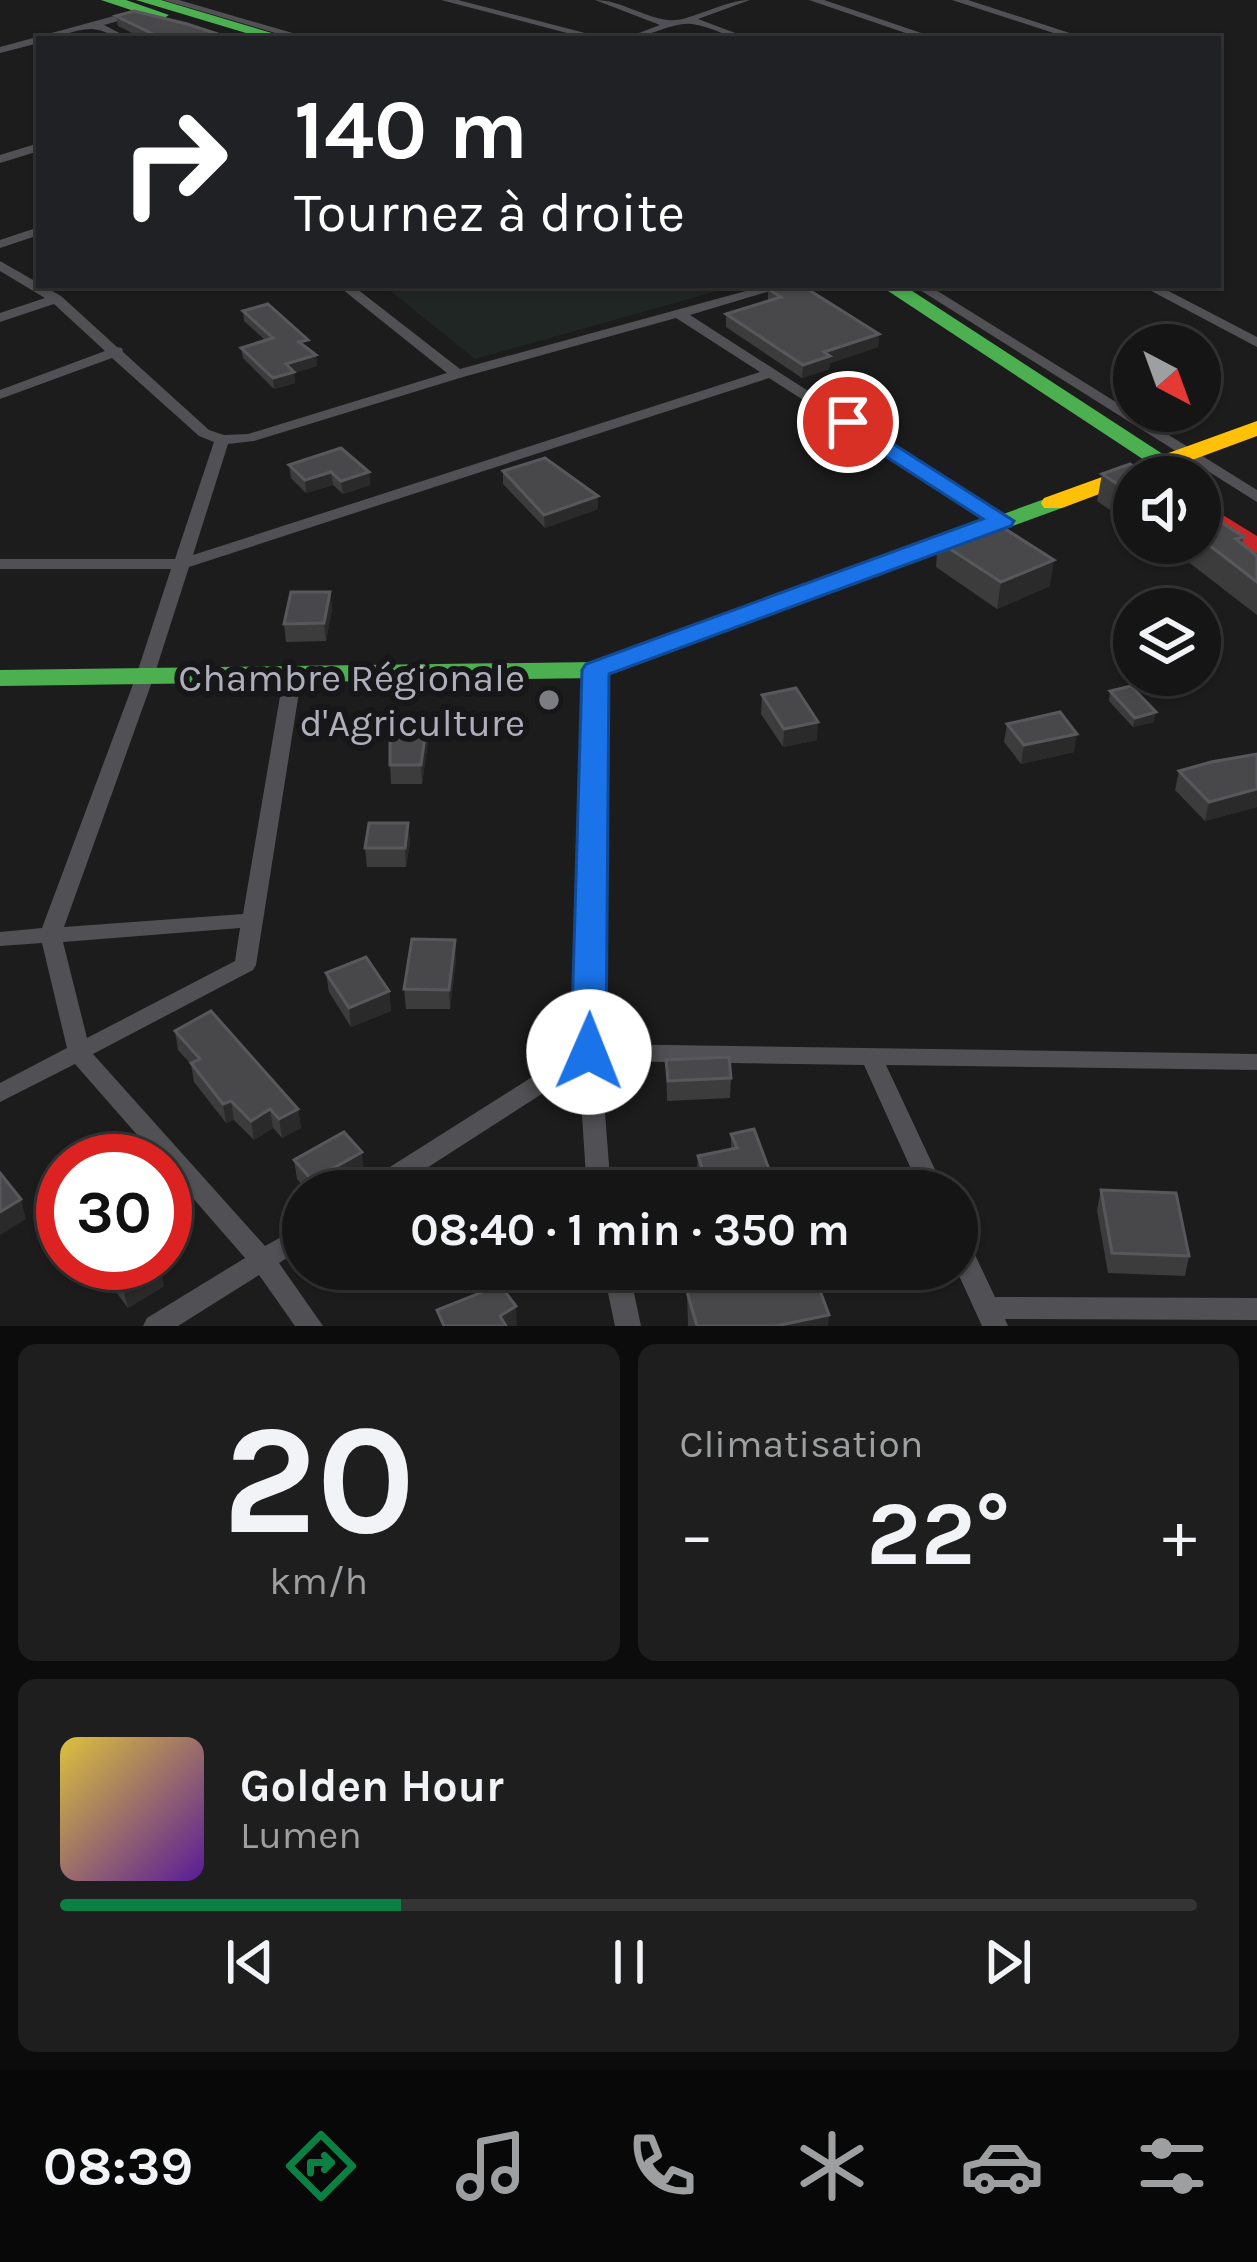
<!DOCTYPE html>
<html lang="fr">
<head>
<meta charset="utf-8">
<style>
	:root { --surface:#151515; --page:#1e1e1e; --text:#f1f3f6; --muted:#9d9fa0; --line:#343434; --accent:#0b8043 }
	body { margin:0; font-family:Karla,sans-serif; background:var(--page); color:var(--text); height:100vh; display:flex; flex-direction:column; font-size:45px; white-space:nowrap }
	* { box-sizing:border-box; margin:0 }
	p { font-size:39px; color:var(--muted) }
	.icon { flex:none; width:66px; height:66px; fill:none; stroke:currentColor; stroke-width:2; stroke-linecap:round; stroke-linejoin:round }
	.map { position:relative; height:1326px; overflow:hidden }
	.details { display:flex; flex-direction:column; gap:18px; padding:18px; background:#0c0c0c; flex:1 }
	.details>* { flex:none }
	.guide { position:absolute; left:36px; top:36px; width:1185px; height:252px; border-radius:0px; box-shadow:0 3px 9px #0004,0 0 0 3px var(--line); background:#202124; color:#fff; overflow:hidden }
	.needle { width:78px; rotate:139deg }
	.tools { position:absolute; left:1113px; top:324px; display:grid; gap:24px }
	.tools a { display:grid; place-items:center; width:108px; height:108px; border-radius:50%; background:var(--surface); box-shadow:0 3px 9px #0004,0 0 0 3px var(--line); font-size:60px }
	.speed { position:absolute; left:36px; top:1134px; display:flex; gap:24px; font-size:60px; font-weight:700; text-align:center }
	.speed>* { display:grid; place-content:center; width:156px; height:156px; border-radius:50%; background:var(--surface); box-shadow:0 3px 9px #0004,0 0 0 3px var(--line); line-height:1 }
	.speed .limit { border:18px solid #d22; background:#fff; color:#111 }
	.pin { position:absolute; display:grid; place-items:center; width:102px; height:102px; color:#fff; margin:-51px; border:6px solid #fff; border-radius:50%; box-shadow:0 3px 12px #0007 }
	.me { position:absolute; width:132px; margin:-66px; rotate:1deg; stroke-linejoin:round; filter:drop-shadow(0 0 9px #0008) }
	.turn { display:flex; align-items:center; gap:42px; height:252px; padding:0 60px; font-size:54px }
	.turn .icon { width:156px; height:156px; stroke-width:2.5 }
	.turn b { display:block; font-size:84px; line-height:102px }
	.big { font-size:90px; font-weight:700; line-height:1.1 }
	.details .tile { flex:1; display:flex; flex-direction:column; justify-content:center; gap:18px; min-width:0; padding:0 42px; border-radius:18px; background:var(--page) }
	.details .dial { align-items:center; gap:0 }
	.dial b { font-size:156px; line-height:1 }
	.song { display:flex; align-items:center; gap:36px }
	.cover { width:144px; height:144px; border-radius:18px; background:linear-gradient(135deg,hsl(50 70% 55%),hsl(270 70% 35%)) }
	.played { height:12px; border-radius:6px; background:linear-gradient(90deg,var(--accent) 30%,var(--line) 30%) }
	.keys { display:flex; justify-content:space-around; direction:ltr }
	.heat { display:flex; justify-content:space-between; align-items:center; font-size:66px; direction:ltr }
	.details .tiles { flex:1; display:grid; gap:18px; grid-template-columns:1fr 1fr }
	.tile:last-child { grid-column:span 2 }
	.trip { position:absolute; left:282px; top:1170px; width:696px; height:120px; border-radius:60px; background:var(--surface); box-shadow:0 3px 9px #0004,0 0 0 3px var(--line); font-weight:700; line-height:120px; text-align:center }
	.menu { display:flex; height:192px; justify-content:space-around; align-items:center; background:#080808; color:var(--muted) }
	.menu .icon { width:84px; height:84px }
	.menu .on { color:var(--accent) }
	.menu b { font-size:54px; color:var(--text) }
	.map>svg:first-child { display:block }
	.green { fill:#202623 }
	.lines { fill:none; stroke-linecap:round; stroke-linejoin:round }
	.street { fill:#515155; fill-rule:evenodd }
	.fast { fill:#4caf50; fill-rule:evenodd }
	.slow { fill:#ffc107; fill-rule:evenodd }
	.jam { fill:#c62828; fill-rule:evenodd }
	.wall { fill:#3c3c3d }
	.shaded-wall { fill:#2a2a2a }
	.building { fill:#48484b; stroke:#58585c; stroke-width:3 }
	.route { fill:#1a73e8; stroke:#114b97; stroke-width:3 }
	.poi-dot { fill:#7c7c83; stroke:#171618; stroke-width:4.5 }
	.labels { text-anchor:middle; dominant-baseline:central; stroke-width:12; stroke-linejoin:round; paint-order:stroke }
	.poi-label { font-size:39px; fill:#afafbb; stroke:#171618; text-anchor:end }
</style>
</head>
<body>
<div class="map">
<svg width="1257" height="1326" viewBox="0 0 1257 1326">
	<rect width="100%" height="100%" fill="#1c1c1c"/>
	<!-- green -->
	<polygon class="green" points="383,285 739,285 475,359"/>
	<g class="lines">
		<!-- street -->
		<g class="street">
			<polygon points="163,0 179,0 313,39 296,39"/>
			<polygon points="441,0 458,0 608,39 590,39"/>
			<path d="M595,0c26,0 47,17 73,20 20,3 55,-20 82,-20l-52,19 53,20c-22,0 -38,-12 -59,-15 -19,-3 -46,15 -69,15l37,-14z"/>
			<polygon points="809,0 824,0 939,39 923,39"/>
			<polygon points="952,0 968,0 1088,39 1072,39"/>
			<path d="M136,10l5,3 -1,2 -36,10 27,14c-15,0 -27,-10 -40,-10 -17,0 -34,10 -52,10v4l-39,10v-6z"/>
			<polygon points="39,143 39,151 0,163 0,155"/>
			<polygon points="39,227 39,235 0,248 0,240"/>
			<path d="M0,261l61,35 56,51 5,1 1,4 86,78 15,5 24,-1 199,-61 -110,-88h15l108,84 308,-84h22l-100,30 320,206 -8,5 -6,-2 -227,-146 -580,189 -36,112 -89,248 179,-13 41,-241 3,-4h12l3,4 -46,292 -3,5 -160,84 172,192 38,-21v23l-24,15 44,63h-28l-36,-51 -81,51h-35l4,-8 98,-60 -80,-92v-5h-5l-85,-97 -75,38v-19l67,-35 -25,-105 -42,3v-14l42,-4 93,-249 36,-110h-171v-10h175l39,-117 -15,-6 -87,-78 -112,41v-9l105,-39 -51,-47 -54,18v-9l45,-15 -45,-27zM676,318l84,54 -567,183 35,-111 26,-3 209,-64zM240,928l-5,33 -148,77 -24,-96z"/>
			<polygon points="912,285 928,285 1257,490 1257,502"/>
			<polygon points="1140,285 1157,285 1257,337 1257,347"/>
			<polygon points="596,665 605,670 600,1044 1257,1054 1257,1070 886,1065 945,1191 921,1191 864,1065 601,1061 611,1191 587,1191 579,1070 391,1191 360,1191 363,1184 578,1048 587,670"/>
			<polygon points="957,1233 966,1236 995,1297 1257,1298 1257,1320 1005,1319 1008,1326 982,1326 956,1269"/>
			<polygon points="603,1269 629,1269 641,1326 615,1326"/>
		</g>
		<!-- fast -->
		<g class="fast">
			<polygon points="101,0 126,0 169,15 161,20"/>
			<polygon points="136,0 161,0 292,39 266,39"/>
			<polygon points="879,285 903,285 1198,477 1170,477"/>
			<polygon points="1053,496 1065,503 1062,508 596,678 0,686 0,670 593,662"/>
		</g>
		<!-- slow -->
		<polygon class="slow" points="1257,421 1257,436 1146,477 1134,477 1134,481 1062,508 1044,508 1041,503 1044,498"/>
		<!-- jam -->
		<polygon class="jam" points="1200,501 1257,536 1257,554 1200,519"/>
	</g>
	<!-- wall -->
	<g class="wall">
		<polygon points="116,16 233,39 144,39 118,26"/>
		<polygon points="768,289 879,334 878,347 830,363 829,369 802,378 726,327 726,314 768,301"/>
		<polygon points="243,311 309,350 316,355 317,366 294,373 295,383 274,389 243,358 241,348 265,340 244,321"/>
		<polygon points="289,465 369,472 370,485 343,494 333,485 306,493 291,478"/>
		<polygon points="503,471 598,496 598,509 545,528 503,484"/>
		<polygon points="1102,474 1134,477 1134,526 1097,501"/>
		<polygon points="1200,509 1244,537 1242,544 1257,556 1257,615 1191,564 1160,543 1200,543"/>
		<polygon points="938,541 1050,586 997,609 936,567"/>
		<polygon points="330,592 332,609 326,641 286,642 284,624"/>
		<polygon points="1110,691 1154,722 1133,727 1109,701"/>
		<polygon points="762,695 817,740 783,747 761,714"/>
		<polygon points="1007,724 1074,752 1021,764 1004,742"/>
		<polygon points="428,741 422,784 391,784 390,765"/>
		<polygon points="1257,754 1257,807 1205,821 1175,790 1179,771"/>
		<polygon points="408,823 410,842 406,867 367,867 365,848"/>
		<polygon points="456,959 450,1009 406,1009 404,989"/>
		<polygon points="326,973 389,991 391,1011 351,1027 329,992"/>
		<polygon points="175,1031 298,1109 301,1128 282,1138 273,1128 254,1140 234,1120 226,1123 194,1082 191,1064 178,1050"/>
		<polygon points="666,1060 731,1078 730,1098 667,1101"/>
		<polygon points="731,1134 777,1191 704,1191 697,1171 698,1156 731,1149"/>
		<polygon points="294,1160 364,1172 331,1191 307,1191 297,1179"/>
		<polygon points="1101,1190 1189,1256 1185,1276 1108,1273 1097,1210"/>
		<polygon points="108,1268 164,1286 128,1308 113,1288"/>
		<polygon points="687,1292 828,1326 688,1326"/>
	</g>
	<!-- shaded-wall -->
	<g class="shaded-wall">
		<polygon points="879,334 878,347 830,363 829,369 802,378 803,365 824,352"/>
		<polygon points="316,355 317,366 294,373 295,383 274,389 273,378 286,364"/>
		<polygon points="331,472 333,485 306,493 305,480"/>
		<polygon points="369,472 370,485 343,494 341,481"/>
		<polygon points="598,496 598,509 545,528 544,515"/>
		<polygon points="1054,560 1050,586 997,609 1001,582"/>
		<polygon points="330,592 332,609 326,641 324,623"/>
		<polygon points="1156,712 1154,722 1133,727 1135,718"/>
		<polygon points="427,722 428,741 422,784 421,765"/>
		<polygon points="818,722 817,740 783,747 784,729"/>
		<polygon points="1077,734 1074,752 1021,764 1024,745"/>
		<polygon points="1257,789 1257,807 1205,821 1209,802"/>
		<polygon points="408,823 410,842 406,867 405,848"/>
		<polygon points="455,940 456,959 450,1009 449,990"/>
		<polygon points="389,991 391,1011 351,1027 349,1008"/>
		<polygon points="231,1101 234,1120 226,1123 223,1104"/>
		<polygon points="270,1109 273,1128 254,1140 251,1121"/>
		<polygon points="298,1109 301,1128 282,1138 279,1119"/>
		<polygon points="362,1152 364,1172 331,1191 313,1191 312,1180"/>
		<polygon points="21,1199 26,1219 0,1235 0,1212"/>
		<polygon points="160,1266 164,1286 128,1308 123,1288"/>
		<polygon points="566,1269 570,1269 570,1278 550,1283 550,1273"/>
		<polygon points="673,1269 697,1269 673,1275"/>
		<polygon points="516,1306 517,1326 501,1326 500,1316"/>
		<polygon points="829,1315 828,1326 776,1326"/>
	</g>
	<!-- building -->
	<g class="building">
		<polygon points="134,11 187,24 233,39 163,39 116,16"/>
		<polygon points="781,285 801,285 879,334 824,352 830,356 803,365 726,314 781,297 768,289"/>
		<polygon points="268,304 308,340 299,342 316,355 286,364 294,372 273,378 241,348 273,338 243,311"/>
		<polygon points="341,448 369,472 341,481 331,472 305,480 289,465"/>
		<polygon points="545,458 598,496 544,515 503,471"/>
		<polygon points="1130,464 1150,477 1134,477 1134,495 1102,474"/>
		<polygon points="1200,509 1244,537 1236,539 1257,556 1257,582 1200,538"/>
		<polygon points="991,520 1054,560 1001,582 938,541"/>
		<polygon points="291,592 330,592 324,623 284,624"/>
		<polygon points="1131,686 1156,712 1135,718 1110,691"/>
		<polygon points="796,688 818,722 784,729 762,695"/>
		<polygon points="1060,712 1077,734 1024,745 1007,724"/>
		<polygon points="397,722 427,722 421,765 390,765 390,734 395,734"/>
		<polygon points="1257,754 1257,789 1209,802 1179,771 1211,762"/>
		<polygon points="369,823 408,823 405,848 365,848"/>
		<polygon points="412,939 455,940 449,990 404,989"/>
		<polygon points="366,957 389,991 349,1008 326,973"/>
		<polygon points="211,1011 298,1109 279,1119 270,1109 251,1121 231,1101 223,1104 191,1063 200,1059 175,1031"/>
		<polygon points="729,1057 731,1078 668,1081 666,1060"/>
		<polygon points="754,1129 777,1191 710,1191 698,1156 737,1148 731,1134"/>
		<polygon points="344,1132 362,1152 312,1180 294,1160"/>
		<polygon points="0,1173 21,1199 0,1212"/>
		<polygon points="1101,1190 1176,1193 1189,1256 1112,1253"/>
		<polygon points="116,1263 158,1263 160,1266 123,1288 108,1268"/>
		<polygon points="804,1269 812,1269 829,1315 776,1326 697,1326 687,1292"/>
		<polygon points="500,1285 516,1306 500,1316 506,1326 444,1326 437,1310"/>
	</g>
	<!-- route -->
	<polygon class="route" points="848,415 1014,521 1011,526 609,674 606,1052 601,1061 589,1064 576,1061 571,1052 582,670 586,664 983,519 840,427 837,422"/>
	<!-- markers -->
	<circle class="poi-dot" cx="549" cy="700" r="12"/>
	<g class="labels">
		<!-- poi labels -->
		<g class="poi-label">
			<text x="525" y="678">Chambre Régionale<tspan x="525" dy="45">d'Agriculture</tspan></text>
		</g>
	</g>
</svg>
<div class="tools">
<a><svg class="needle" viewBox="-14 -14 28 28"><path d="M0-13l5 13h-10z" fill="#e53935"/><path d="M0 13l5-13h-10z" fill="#9d9fa0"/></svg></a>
<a><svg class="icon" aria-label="sound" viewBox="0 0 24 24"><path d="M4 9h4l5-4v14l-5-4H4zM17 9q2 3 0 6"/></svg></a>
<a><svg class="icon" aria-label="layers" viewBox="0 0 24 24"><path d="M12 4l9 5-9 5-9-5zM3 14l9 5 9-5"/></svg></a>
</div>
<div class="speed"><div class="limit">30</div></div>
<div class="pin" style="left:848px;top:422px;background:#d93025"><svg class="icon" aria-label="arrive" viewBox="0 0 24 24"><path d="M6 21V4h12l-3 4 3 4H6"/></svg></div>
<svg class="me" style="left:589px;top:1052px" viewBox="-20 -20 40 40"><circle r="19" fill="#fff"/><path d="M0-13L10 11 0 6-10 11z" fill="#1a73e8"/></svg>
<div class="trip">08:40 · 1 min · 350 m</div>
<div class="guide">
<div class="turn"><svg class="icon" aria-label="right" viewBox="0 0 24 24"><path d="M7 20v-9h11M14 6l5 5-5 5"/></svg><div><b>140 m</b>Tournez à droite</div></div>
</div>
</div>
<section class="details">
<div class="tiles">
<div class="tile dial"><b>20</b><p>km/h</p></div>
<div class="tile"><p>Climatisation</p>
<div class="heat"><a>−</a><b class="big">22°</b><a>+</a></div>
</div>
<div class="tile">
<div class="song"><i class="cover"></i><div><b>Golden Hour</b><p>Lumen</p></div></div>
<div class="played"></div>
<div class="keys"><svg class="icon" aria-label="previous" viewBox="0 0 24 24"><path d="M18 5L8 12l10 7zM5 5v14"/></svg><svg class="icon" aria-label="pause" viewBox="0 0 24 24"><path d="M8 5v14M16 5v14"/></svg><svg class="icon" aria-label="next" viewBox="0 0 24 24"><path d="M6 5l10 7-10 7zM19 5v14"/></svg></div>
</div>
</div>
</section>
<nav class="menu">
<b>08:39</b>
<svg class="icon on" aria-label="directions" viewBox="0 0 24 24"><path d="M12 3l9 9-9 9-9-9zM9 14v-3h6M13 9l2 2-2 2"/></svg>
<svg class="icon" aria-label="music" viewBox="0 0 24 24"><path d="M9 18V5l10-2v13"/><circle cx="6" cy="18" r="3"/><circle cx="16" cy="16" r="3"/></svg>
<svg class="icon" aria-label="phone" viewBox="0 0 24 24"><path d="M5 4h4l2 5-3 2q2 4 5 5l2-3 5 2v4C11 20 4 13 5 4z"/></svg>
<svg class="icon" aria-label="climate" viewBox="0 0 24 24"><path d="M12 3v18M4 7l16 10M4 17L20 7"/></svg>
<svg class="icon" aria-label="car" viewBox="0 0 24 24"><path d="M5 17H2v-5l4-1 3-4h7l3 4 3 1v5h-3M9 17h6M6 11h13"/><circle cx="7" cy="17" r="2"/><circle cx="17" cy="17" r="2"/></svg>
<svg class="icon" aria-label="filters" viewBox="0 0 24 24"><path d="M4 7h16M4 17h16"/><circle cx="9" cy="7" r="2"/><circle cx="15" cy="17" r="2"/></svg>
</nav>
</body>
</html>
